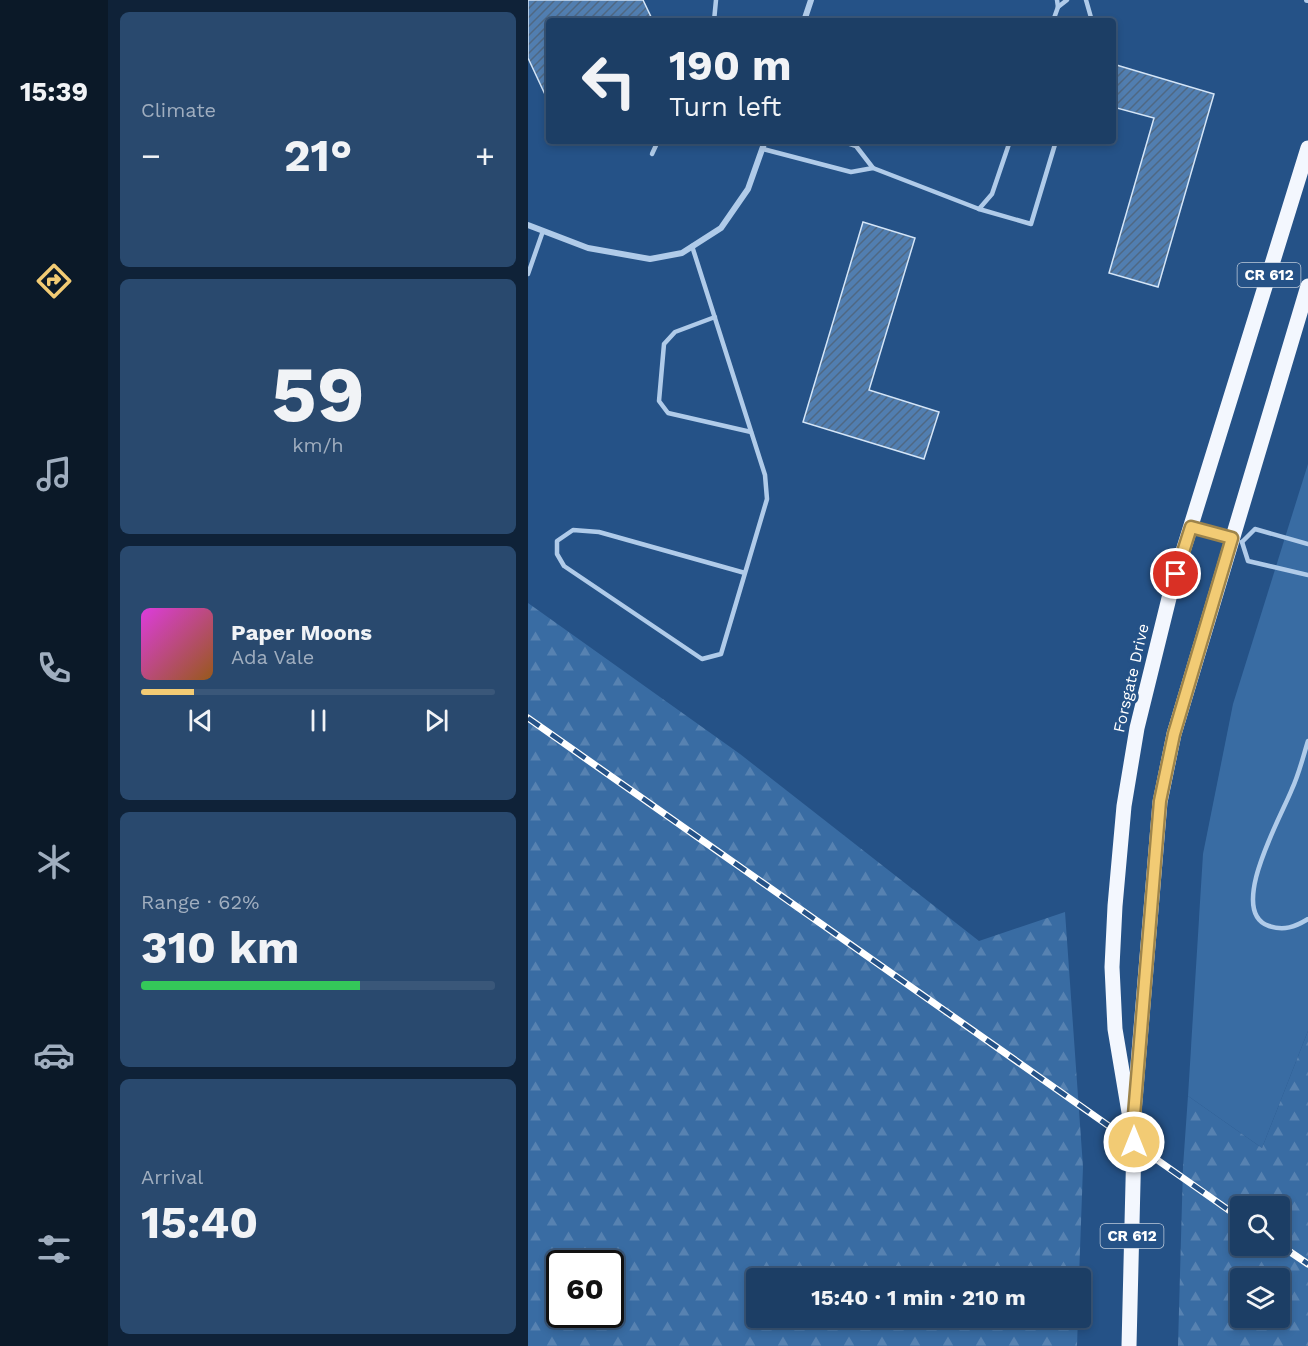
<!DOCTYPE html>
<html lang="en">
<head>
<meta charset="utf-8">
<style>
	:root { --surface:#1c3e65; --page:#29496e; --text:#f1f3f6; --muted:#a0aebf; --line:#3a5779; --accent:#f2cb74 }
	body { margin:0; font-family:"Work Sans",sans-serif; background:var(--page); color:var(--text); height:100vh; display:flex; flex-direction:column; font-size:22px; white-space:nowrap }
	* { box-sizing:border-box; margin:0 }
	p { font-size:20px; color:var(--muted) }
	.icon { flex:none; width:33px; height:33px; fill:none; stroke:currentColor; stroke-width:2; stroke-linecap:round; stroke-linejoin:round }
	.map { position:relative; flex:1; overflow:hidden }
	.details { display:flex; flex-direction:column; gap:12px; padding:12px; background:#0f2238; width:420px }
	.details>* { flex:none }
	.top-card { position:absolute; left:18px; top:18px; width:570px; height:126px; border-radius:6px; box-shadow:0 3px 9px #0003,0 0 0 2px var(--line); background:#1c3e65; color:var(--text); overflow:hidden }
	.tools { position:absolute; left:702px; top:1196px; display:grid; gap:12px }
	.tools a { display:grid; place-items:center; width:60px; height:60px; border-radius:6px; background:var(--surface); box-shadow:0 3px 9px #0003,0 0 0 2px var(--line); font-size:30px }
	.speed { position:absolute; left:18px; top:1250px; display:flex; gap:12px; font-size:30px; font-weight:700; text-align:center }
	.speed>* { display:grid; place-content:center; width:78px; height:78px; border-radius:50%; background:var(--surface); box-shadow:0 3px 9px #0003,0 0 0 2px var(--line); line-height:1 }
	.speed .limit { border:3px solid #111; border-radius:9px; background:#fff; color:#111 }
	.pin { position:absolute; display:grid; place-items:center; width:51px; height:51px; color:#fff; margin:-26px; border:3px solid #fff; border-radius:50%; box-shadow:0 2px 6px #0007 }
	.me { position:absolute; width:66px; margin:-33px; rotate:0deg; stroke-linejoin:round; filter:drop-shadow(0 0 4px #0008) }
	.turn { display:flex; align-items:center; gap:21px; height:126px; padding:0 24px; font-size:27px }
	.turn .icon { width:78px; height:78px; stroke-width:2.5 }
	.turn b { display:block; font-size:42px; line-height:51px }
	.big { font-size:45px; font-weight:700; line-height:1.1 }
	.details .widget { flex:1; display:flex; flex-direction:column; justify-content:center; gap:9px; min-width:0; padding:0 21px; border-radius:9px; background:var(--page) }
	.details .dial { align-items:center; gap:0 }
	.dial b { font-size:78px; line-height:1 }
	.song { display:flex; align-items:center; gap:18px }
	.cover { width:72px; height:72px; border-radius:9px; background:linear-gradient(135deg,hsl(300 70% 55%),hsl(30 70% 35%)) }
	.played { height:6px; border-radius:3px; background:linear-gradient(90deg,var(--accent) 15%,var(--line) 15%) }
	.keys { display:flex; justify-content:space-around; direction:ltr }
	.heat { display:flex; justify-content:space-between; align-items:center; font-size:33px; direction:ltr }
	.charge { height:9px; border-radius:4px; background:linear-gradient(90deg,#34c759 62%,var(--line) 0) }
	.trip { position:absolute; left:218px; top:1268px; width:345px; height:60px; border-radius:6px; background:var(--surface); box-shadow:0 3px 9px #0003,0 0 0 2px var(--line); font-weight:700; line-height:60px; text-align:center }
	main { display:flex; flex:1; min-height:0 }
	.tabs { display:flex; flex-direction:column; width:108px; justify-content:space-around; align-items:center; background:#0b1928; color:var(--muted) }
	.tabs .icon { width:42px; height:42px }
	.tabs .active { color:var(--accent) }
	.tabs b { font-size:27px; color:var(--text) }
	.map>svg:first-child { display:block }
	.grass { fill:#396ca3 }
	.forest { fill:url(#forest-firs); fill-rule:evenodd }
	.building { fill:url(#building-hatch); stroke:#d4e5f7; stroke-width:1.5 }
	.lines { fill:none; stroke-linecap:round; stroke-linejoin:round }
	.lane { stroke:#b0cbe9; stroke-width:4.5 }
	.street { stroke:#b0cbe9; stroke-width:6 }
	.primary { stroke:#f3f7fe; stroke-width:15 }
	.rail-casing { stroke:#fff; stroke-width:7 }
	.rail { stroke:#255287; stroke-width:4.5; stroke-dasharray:14; stroke-linecap:butt }
	.route-casing { stroke:#9d844b; stroke-width:15 }
	.route { stroke:#f2cb74; stroke-width:10 }
	.labels { text-anchor:middle; dominant-baseline:central; stroke-width:6; stroke-linejoin:round; paint-order:stroke }
	.shield { fill:#255287; stroke:#becbdb; stroke-width:1.5 }
	.shield-label { font-size:15px; font-weight:bold; fill:#fff }
	.street-label { font-size:16px; fill:#fff; stroke:#255287 }
</style>
</head>
<body>
<main>
<nav class="tabs">
<b>15:39</b>
<svg class="icon active" aria-label="directions" viewBox="0 0 24 24"><path d="M12 3l9 9-9 9-9-9zM9 14v-3h6M13 9l2 2-2 2"/></svg>
<svg class="icon" aria-label="music" viewBox="0 0 24 24"><path d="M9 18V5l10-2v13"/><circle cx="6" cy="18" r="3"/><circle cx="16" cy="16" r="3"/></svg>
<svg class="icon" aria-label="phone" viewBox="0 0 24 24"><path d="M5 4h4l2 5-3 2q2 4 5 5l2-3 5 2v4C11 20 4 13 5 4z"/></svg>
<svg class="icon" aria-label="climate" viewBox="0 0 24 24"><path d="M12 3v18M4 7l16 10M4 17L20 7"/></svg>
<svg class="icon" aria-label="car" viewBox="0 0 24 24"><path d="M5 17H2v-5l4-1 3-4h7l3 4 3 1v5h-3M9 17h6M6 11h13"/><circle cx="7" cy="17" r="2"/><circle cx="17" cy="17" r="2"/></svg>
<svg class="icon" aria-label="filters" viewBox="0 0 24 24"><path d="M4 7h16M4 17h16"/><circle cx="9" cy="7" r="2"/><circle cx="15" cy="17" r="2"/></svg>
</nav>
<section class="details">
<div class="widget"><p>Climate</p>
<div class="heat"><a>−</a><b class="big">21°</b><a>+</a></div>
</div>
<div class="widget dial"><b>59</b><p>km/h</p></div>
<div class="widget">
<div class="song"><i class="cover"></i><div><b>Paper Moons</b><p>Ada Vale</p></div></div>
<div class="played"></div>
<div class="keys"><svg class="icon" aria-label="previous" viewBox="0 0 24 24"><path d="M18 5L8 12l10 7zM5 5v14"/></svg><svg class="icon" aria-label="pause" viewBox="0 0 24 24"><path d="M8 5v14M16 5v14"/></svg><svg class="icon" aria-label="next" viewBox="0 0 24 24"><path d="M6 5l10 7-10 7zM19 5v14"/></svg></div>
</div>
<div class="widget"><p>Range · 62%</p><b class="big">310 km</b><div class="charge"></div></div>
<div class="widget"><p>Arrival</p><b class="big">15:40</b></div>
</section>
<div class="map">
<svg width="780" height="1346" viewBox="0 0 780 1346">
	<defs>
		<pattern id="forest-firs" width="22" height="20" patternUnits="userSpaceOnUse" patternTransform="scale(1.5)"><rect width="22" height="20" fill="#396ca3"/><path d="M5 1l3.5 6h-7zM16 11l3.5 6h-7z" fill="#5782b1"/></pattern>
		<pattern id="building-hatch" width="6" height="6" patternUnits="userSpaceOnUse" patternTransform="scale(1.5)"><rect width="6" height="6" fill="#517eb0"/><path d="M-1 1l2-2M0 6l6-6M5 7l2-2" fill="none" stroke="#4f6883"/></pattern>
	</defs>
	<rect width="100%" height="100%" fill="#255287"/>
	<!-- grass -->
	<polygon class="grass" points="780,464 780,1031 734,1148 660,1096 675,854 705,704"/>
	<!-- forest -->
	<g class="forest">
		<path d="M0,603l212,151 239,187 86,-29 18,255 -4,111h-323v39h322l-1,29h-549zM32,1263h50v51h-50z"/>
		<path d="M780,1031v315h-130l5,-179 5,-71 74,52zM712,1206h40v39h-40zM712,1278h40v39h-40z"/>
	</g>
	<!-- building -->
	<g class="building">
		<polygon points="0,0 115,0 125,21 21,21 21,103 0,58"/>
		<polygon points="585,64 686,94 630,287 581,273 626,118 585,107"/>
		<polygon points="335,222 387,238 341,390 411,412 396,459 275,422"/>
	</g>
	<g class="lines">
		<!-- lane -->
		<g class="lane">
			<polyline points="558,0 564,21"/>
			<polyline points="530,7 539,0"/>
			<polyline points="186,21 188,0"/>
			<polyline points="525,21 530,7 529,0"/>
			<polyline points="313,141 328,146 345,168 451,209 464,194 482,141"/>
			<polyline points="235,149 323,172 345,168"/>
			<polyline points="124,154 130,141"/>
			<polyline points="451,209 503,224 528,141"/>
			<polyline points="164,246 237,475 239,499 193,654 174,659 36,566 29,554 29,541 45,530 71,532 217,573"/>
			<polyline points="0,274 15,231"/>
			<polyline points="187,317 147,332 136,344 131,401 140,413 223,432"/>
			<polyline points="665,527 703,538"/>
			<polyline points="714,542 720,561 780,575"/>
			<polyline points="714,542 727,529 780,544"/>
			<path d="M780,741c-5,16 -9,33 -16,48 -10,26 -66,123 -23,137 15,5 26,1 39,-7"/>
		</g>
		<!-- street -->
		<g class="street">
			<polyline points="779,0 780,0"/>
			<polyline points="276,21 283,0"/>
			<polyline points="0,225 60,248 122,259 154,253 193,228 220,189 237,141"/>
		</g>
		<!-- primary -->
		<g class="primary">
			<polyline points="606,1112 632,802 646,734 780,286"/>
			<polyline points="601,1346 606,1142 587,1029 584,967 587,906 596,806 609,728 643,590 780,148"/>
		</g>
		<defs>
			<g id="rail">
				<polyline points="0,718 712,1218"/>
				<polyline points="752,1245 780,1264"/>
			</g>
		</defs>
		<!-- rail casing -->
		<use href="#rail" class="rail-casing"/>
		<!-- rail -->
		<use href="#rail" class="rail"/>
	</g>
	<g class="lines">
		<defs>
			<polyline id="route" points="606,1142 605,1127 632,801 646,734 704,538 663,527 648,574"/>
		</defs>
		<!-- route casing -->
		<use href="#route" class="route-casing"/>
		<!-- route -->
		<use href="#route" class="route"/>
	</g>
	<g class="labels">
		<!-- shield labels -->
		<g class="shield">
			<rect x="709.5" y="263" width="63" height="24" rx="4.5"/>
			<rect x="572.5" y="1224" width="63" height="24" rx="4.5"/>
		</g>
		<g class="shield-label">
			<text x="741" y="275">CR 612</text>
			<text x="604" y="1236">CR 612</text>
		</g>
		<!-- street labels -->
		<g class="street-label">
			<text transform="translate(603 678) rotate(-77)">Forsgate Drive</text>
		</g>
	</g>
</svg>
<div class="tools">
<a><svg class="icon" aria-label="search" viewBox="0 0 24 24"><circle cx="10" cy="10" r="6"/><path d="M15 15l6 6"/></svg></a>
<a><svg class="icon" aria-label="layers" viewBox="0 0 24 24"><path d="M12 4l9 5-9 5-9-5zM3 14l9 5 9-5"/></svg></a>
</div>
<div class="speed"><div class="limit">60</div></div>
<div class="pin" style="left:648px;top:574px;background:#d93025"><svg class="icon" aria-label="arrive" viewBox="0 0 24 24"><path d="M6 21V4h12l-3 4 3 4H6"/></svg></div>
<svg class="me" style="left:606px;top:1142px" viewBox="-20 -20 40 40"><circle r="17" fill="#f2cb74" stroke="#fff" stroke-width="3"/><path d="M0-11L8 9 0 5-8 9z" fill="#fff"/></svg>
<div class="trip">15:40 · 1 min · 210 m</div>
<div class="top-card">
<div class="turn"><svg class="icon" aria-label="left" viewBox="0 0 24 24"><path d="M17 20v-9H6M10 6l-5 5 5 5"/></svg><div><b>190 m</b>Turn left</div></div>
</div>
</div>
</main>
</body>
</html>
